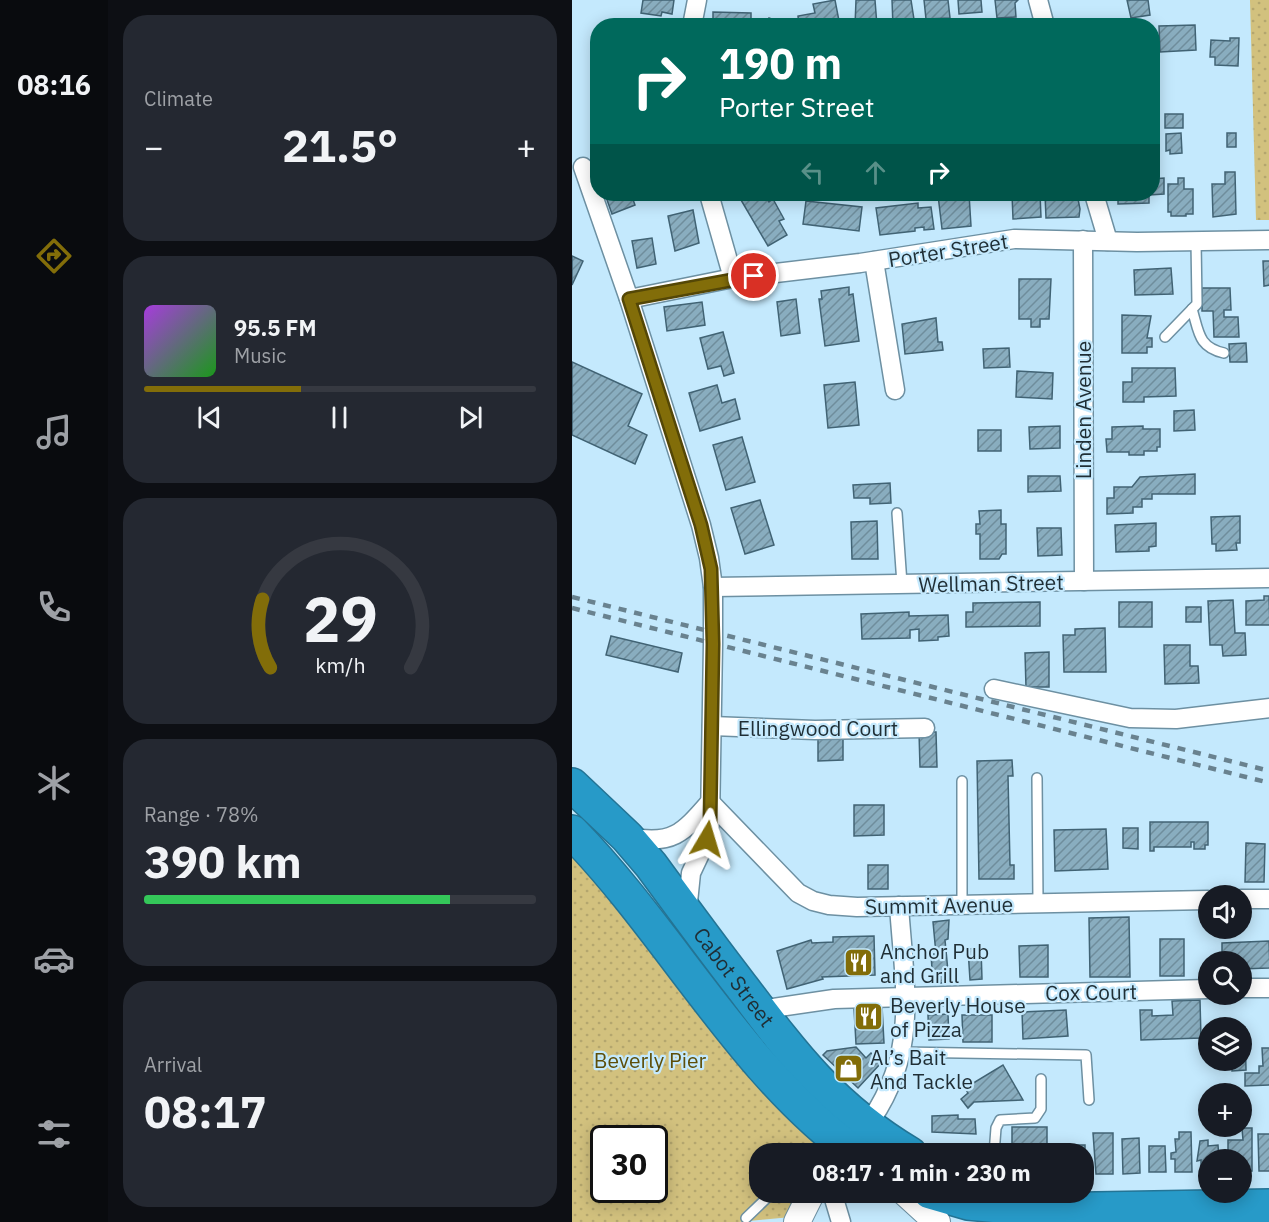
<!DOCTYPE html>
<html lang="en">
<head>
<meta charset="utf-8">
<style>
	:root { --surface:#171b24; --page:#242831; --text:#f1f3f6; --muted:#9ea1a6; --line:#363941; --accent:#826d09 }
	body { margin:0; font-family:"IBM Plex Sans",sans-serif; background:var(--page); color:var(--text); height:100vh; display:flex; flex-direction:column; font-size:22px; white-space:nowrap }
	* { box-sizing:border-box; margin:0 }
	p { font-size:20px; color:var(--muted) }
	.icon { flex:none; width:33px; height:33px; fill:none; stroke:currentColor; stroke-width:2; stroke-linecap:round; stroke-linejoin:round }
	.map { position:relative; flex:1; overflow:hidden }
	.details { display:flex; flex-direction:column; gap:15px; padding:15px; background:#0d0f14; width:464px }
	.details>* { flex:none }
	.hud { position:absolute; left:18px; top:18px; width:570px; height:183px; border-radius:24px; box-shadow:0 3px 15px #0003; background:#00695c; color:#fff; overflow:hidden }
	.buttons { position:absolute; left:626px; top:885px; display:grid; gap:12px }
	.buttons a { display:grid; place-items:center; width:54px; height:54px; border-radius:50%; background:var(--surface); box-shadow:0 3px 15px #0003; font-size:30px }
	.speed { position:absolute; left:18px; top:1125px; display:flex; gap:12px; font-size:30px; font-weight:700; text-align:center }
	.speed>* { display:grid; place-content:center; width:78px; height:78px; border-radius:50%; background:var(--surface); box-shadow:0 3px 15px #0003; line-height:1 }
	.speed .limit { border:3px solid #111; border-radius:9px; background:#fff; color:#111 }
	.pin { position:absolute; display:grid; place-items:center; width:51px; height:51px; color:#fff; margin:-26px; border:3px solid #fff; border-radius:50%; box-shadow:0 2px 6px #0007 }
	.me { position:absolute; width:66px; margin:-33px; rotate:7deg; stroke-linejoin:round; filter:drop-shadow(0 0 4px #0008) }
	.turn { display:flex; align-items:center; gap:21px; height:126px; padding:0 30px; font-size:27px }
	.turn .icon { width:78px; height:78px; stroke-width:2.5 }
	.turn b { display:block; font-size:42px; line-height:51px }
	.lanes { display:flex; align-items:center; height:57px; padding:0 30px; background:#0003; justify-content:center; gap:30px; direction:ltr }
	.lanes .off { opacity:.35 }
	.big { font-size:45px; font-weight:800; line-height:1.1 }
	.details .widget { flex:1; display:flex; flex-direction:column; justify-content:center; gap:9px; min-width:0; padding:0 21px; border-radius:24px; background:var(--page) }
	.details .dial { align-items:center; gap:0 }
	.dial svg { height:156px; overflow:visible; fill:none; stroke:var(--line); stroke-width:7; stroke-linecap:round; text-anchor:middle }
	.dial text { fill:var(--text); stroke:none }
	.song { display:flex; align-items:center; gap:18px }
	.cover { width:72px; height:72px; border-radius:9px; background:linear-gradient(135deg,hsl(280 70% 55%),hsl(120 70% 35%)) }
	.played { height:6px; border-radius:3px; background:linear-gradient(90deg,var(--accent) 40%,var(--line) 40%) }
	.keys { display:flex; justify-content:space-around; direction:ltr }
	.heat { display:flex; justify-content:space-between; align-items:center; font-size:33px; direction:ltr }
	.charge { height:9px; border-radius:4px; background:linear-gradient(90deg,#34c759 78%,var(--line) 0) }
	.trip { position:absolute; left:177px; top:1143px; width:345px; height:60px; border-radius:24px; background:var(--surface); box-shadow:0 3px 15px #0003; font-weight:800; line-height:60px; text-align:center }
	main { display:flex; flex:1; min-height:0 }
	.tabs { display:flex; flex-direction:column; width:108px; justify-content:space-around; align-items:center; background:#090b0e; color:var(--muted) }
	.tabs .icon { width:42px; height:42px }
	.tabs .current { color:var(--accent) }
	.tabs b { font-size:27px; color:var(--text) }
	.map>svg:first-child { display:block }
	.park { fill:url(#park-dots); fill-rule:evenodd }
	.building { fill:url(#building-hatch); stroke:#416374; stroke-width:1.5 }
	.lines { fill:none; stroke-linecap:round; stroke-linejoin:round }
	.lane-casing { stroke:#6d90a2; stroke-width:12 }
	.street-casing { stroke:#6d90a2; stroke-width:21 }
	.secondary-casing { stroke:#6d90a2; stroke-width:28 }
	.highway-casing { stroke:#247495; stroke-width:36 }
	.lane { stroke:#fff; stroke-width:9 }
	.street { stroke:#fff; stroke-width:18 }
	.secondary { stroke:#fff; stroke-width:26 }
	.highway { stroke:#279ac8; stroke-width:33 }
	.rail { stroke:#69828f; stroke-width:4.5; stroke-dasharray:8 8; stroke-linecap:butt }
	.route-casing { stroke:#544706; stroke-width:15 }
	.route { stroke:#826d09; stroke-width:10 }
	.labels { text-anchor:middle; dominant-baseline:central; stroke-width:4.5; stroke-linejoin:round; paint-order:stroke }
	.street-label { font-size:21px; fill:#1f2e35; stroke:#c4e9fd }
	.poi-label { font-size:21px; fill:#1f2e35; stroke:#c4e9fd; text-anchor:start }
	.park-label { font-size:21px; fill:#5d4e09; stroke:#c4e9fd }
</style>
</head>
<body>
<main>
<nav class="tabs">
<b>08:16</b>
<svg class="icon current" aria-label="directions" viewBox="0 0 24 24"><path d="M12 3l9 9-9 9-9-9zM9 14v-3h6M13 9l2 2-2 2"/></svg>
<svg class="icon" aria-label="music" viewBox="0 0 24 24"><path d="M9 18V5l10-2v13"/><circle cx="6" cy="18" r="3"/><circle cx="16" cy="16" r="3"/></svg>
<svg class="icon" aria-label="phone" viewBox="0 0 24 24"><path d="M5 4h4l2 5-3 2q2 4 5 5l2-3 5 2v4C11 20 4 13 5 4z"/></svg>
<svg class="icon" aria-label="climate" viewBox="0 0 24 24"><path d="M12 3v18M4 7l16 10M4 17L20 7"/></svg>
<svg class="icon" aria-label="car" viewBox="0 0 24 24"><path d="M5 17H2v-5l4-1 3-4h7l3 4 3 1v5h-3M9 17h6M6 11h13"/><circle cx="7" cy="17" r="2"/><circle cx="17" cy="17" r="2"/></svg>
<svg class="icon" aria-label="filters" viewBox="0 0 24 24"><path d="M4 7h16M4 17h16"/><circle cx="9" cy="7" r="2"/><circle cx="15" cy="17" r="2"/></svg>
</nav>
<section class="details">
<div class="widget"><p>Climate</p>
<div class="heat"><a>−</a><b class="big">21.5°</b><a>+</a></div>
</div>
<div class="widget">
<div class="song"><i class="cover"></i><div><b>95.5 FM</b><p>Music</p></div></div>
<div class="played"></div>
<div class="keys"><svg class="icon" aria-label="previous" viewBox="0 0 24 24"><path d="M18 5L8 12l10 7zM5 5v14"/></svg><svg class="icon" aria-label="pause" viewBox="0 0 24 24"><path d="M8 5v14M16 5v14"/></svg><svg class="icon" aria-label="next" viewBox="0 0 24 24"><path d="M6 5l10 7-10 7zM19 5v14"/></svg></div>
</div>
<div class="widget dial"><svg viewBox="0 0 100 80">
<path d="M14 69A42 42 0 1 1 86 69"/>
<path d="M14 69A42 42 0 0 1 10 34" stroke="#826d09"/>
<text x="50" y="56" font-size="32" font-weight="700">29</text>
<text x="50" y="72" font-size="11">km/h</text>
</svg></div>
<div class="widget"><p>Range · 78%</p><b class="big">390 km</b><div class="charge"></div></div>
<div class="widget"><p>Arrival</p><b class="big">08:17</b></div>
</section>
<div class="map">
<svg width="698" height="1222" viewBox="0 0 698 1222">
	<defs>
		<pattern id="park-dots" width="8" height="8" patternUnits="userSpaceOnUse" patternTransform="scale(1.5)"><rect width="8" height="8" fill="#d2c17e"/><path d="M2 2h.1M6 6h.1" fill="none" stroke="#b4a66e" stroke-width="1.8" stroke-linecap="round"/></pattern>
		<pattern id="building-hatch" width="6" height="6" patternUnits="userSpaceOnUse" patternTransform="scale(1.5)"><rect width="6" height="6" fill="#89adbf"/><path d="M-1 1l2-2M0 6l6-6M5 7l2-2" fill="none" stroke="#6f8d9c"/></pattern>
	</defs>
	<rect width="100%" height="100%" fill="#c4e9fd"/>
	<!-- park -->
	<g class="park">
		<polygon points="678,0 697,0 697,220 684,220"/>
		<path d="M0,850l43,46 213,257 -68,1v38l45,1 -14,24 -52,5h-167zM32,1138h50v52h-50z"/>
	</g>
	<!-- building -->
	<g class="building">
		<polygon points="71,0 102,0 100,14 90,12 89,16 69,13"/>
		<polygon points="263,0 268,26 227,26 226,16 243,13 241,4"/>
		<polygon points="284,0 303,0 305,26 283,26"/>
		<polygon points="320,0 339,0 343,26 321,26"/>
		<polygon points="352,0 376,0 378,18 354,19"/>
		<polygon points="386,0 409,0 410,12 387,14"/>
		<polygon points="423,0 446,0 443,3 444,17 425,18"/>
		<polygon points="555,0 576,0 578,15 559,18"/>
		<polygon points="141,12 179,13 179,26 141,26"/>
		<polygon points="197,18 205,21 204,26 195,26"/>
		<polygon points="623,25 624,50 588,52 587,26"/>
		<polygon points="658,38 667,38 666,66 643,65 643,57 638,57 639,40 658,41"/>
		<rect x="593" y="114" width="18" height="14"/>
		<polygon points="609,133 610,153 598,154 598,150 594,151 594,134"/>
		<rect x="655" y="133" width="9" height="14"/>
		<polygon points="653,172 663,172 664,214 641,217 640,184 653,184"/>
		<polygon points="592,178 592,194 577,195 577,203 546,204 546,198 543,198 543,194 580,194 580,179"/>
		<polygon points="606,178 612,178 612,189 621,189 621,214 614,214 614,216 599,216 599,212 596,212 596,184 606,184"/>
		<polygon points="33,194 59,194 63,205 40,214"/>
		<polygon points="180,194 192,194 197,202 201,199 212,219 207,221 215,235 196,246 169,200"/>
		<polygon points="397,194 399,226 370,229 366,195"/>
		<polygon points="440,194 468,194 469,217 441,219"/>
		<polygon points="473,194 505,194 508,209 507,217 474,218"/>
		<polygon points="234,201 290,207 287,231 231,224"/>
		<polygon points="346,203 346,208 359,207 362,229 352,230 352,227 343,228 343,231 308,235 304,208"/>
		<polygon points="121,210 127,243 103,251 96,216"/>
		<polygon points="80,238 84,264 65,268 60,241"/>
		<polygon points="0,256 11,261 0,285"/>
		<polygon points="691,261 698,261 698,285 692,286"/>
		<polygon points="599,268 601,294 563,295 562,270"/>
		<polygon points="447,279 479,279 477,319 468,319 468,327 459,327 459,319 447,319"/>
		<polygon points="277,287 277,295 281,294 287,341 253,346 247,299 250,299 249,291"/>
		<polygon points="630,288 658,288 659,310 652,310 652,317 666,317 667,337 642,337 641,311 630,311"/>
		<polygon points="224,299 228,333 209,336 205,302"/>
		<polygon points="130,302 133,325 95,331 92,307"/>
		<polygon points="550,315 579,316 575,338 580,338 580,347 575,347 575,353 550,353"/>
		<polygon points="364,318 366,342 370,342 371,350 333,354 330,324"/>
		<polygon points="151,332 162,373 152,376 149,366 136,369 128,338"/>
		<polygon points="674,343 675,362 658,362 657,344"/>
		<polygon points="437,348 438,367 412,368 411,349"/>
		<polygon points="0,362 70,394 56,426 75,435 63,464 0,435"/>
		<polygon points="560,368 603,368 604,396 572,397 572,402 551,402 551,382 560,382"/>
		<polygon points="445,371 481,373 480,399 444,397"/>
		<polygon points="283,382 287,425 256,428 252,385"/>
		<polygon points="145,385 150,403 163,399 168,419 128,431 117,393"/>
		<polygon points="622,410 623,430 602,431 602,411"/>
		<polygon points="488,426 488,448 458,449 457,427"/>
		<polygon points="571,426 571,429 588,429 588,447 585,447 585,451 572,451 572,455 557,455 557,452 535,452 534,439 540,439 540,427"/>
		<rect x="406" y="430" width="23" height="21"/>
		<polygon points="170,437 183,482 154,490 141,445"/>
		<polygon points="623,474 623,494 580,494 580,499 570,499 570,507 561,507 561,513 535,514 535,498 542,498 542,487 560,487 568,477"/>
		<polygon points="456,476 488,476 489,491 456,492"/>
		<polygon points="318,483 319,503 298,504 298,498 282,498 281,485"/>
		<polygon points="188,500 202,545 173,554 159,508"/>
		<polygon points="429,510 429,524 434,524 434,554 430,554 427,559 408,559 408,534 404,534 404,524 408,524 407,511"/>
		<polygon points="668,516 668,543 664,543 665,550 644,551 644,544 640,544 639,517"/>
		<polygon points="305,521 306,559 280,559 279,522"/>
		<polygon points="584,523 584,546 577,547 577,551 544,552 543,525"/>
		<polygon points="465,528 489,528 490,555 466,556"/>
		<polygon points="692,596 697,596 698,625 674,625 674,601 692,600"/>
		<polygon points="661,600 663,633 673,633 674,655 651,656 650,645 638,645 636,601"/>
		<polygon points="468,602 468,626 394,627 394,612 401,612 401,603"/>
		<rect x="547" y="602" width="33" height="25"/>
		<rect x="614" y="607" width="15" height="15"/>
		<polygon points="337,612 337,616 376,615 377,636 366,637 366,640 347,641 347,629 338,630 338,638 290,639 289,614"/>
		<polygon points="533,628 534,672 492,672 491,635 503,635 503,629"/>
		<polygon points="39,636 110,653 106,672 34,655"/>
		<polygon points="592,645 618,645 618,666 626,666 627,683 593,684"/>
		<polygon points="477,652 477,687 454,687 453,653"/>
		<polygon points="347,732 364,732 365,767 348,767"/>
		<polygon points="262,733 262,739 271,739 271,760 246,761 246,739 254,739 254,734"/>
		<polygon points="440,760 441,776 436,776 438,865 442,865 442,879 407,879 405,761"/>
		<polygon points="282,805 312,805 312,835 282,836"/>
		<polygon points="578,822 636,822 636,845 633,845 633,849 622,849 622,842 619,842 619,847 582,847 582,851 578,851"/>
		<polygon points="551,828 566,828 566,849 551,848"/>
		<polygon points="534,829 536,869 483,871 482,830"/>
		<polygon points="674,843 693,844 692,882 673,882"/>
		<rect x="296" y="865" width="20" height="24"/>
		<polygon points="557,917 558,977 518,977 517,918"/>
		<polygon points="377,920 376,939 373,940 377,982 361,984 359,954 364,954 361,922"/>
		<polygon points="302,936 303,975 250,977 251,979 215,989 205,951 239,940 240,943 261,942 261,937"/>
		<rect x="588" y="939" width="24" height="37"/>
		<polygon points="697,941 698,968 669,969 669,962 650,962 650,943"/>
		<polygon points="476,945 476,977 448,977 447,946"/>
		<polygon points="409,948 410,979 398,980 396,949"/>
		<polygon points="628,1000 629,1038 569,1040 568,1010 580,1010 580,1016 601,1015 600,1001"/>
		<polygon points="310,1006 312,1043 284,1044 282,1008"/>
		<polygon points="494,1010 496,1036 451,1039 450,1012"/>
		<polygon points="376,1014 377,1039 357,1040 356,1015"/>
		<polygon points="390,1015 420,1015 420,1042 391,1042"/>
		<polygon points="673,1027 674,1070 660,1071 660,1063 648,1064 648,1060 669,1060 669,1028 656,1028"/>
		<polygon points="284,1047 294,1058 299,1053 309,1063 286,1088 251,1055 255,1051"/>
		<polygon points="690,1048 698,1048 698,1085 673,1086 673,1073 687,1073 687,1066 691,1066"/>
		<polygon points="431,1065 451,1100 402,1102 396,1108 389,1099 396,1093 393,1088"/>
		<polygon points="386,1115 386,1119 403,1119 404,1134 360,1132 360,1116"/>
		<rect x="440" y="1127" width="35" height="27"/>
		<polygon points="670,1128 680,1128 680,1171 669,1171 669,1160 656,1160 656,1140 671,1140"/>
		<polygon points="607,1132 619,1132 620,1172 603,1172 603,1159 599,1159 599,1153 604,1152 603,1139 607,1139"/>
		<polygon points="521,1133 541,1133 541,1174 524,1174"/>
		<polygon points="686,1134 698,1134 698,1171 687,1171"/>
		<polygon points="567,1138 568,1173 551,1174 550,1139"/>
		<polygon points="636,1140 636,1146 646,1145 647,1160 636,1160 636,1172 629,1172 629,1160 625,1161 628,1141"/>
		<polygon points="491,1145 513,1145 513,1175 512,1154 491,1154"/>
		<polygon points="577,1146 593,1146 594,1172 577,1172"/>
	</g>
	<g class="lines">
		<defs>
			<g id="lane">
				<path d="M620,309c7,23 6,38 32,44"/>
				<polyline points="593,337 625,304 624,241"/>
				<polyline points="325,513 330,584"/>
				<polyline points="465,778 466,902"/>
				<polyline points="390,781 390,905"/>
				<polyline points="330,1052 514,1055 517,1100"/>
				<polyline points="422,1154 424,1128 428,1120 463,1118 469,1109 469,1079"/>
				<polyline points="174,1218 201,1192"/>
			</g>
			<g id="street">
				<polyline points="466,0 473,26"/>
				<polyline points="120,26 125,0"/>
				<polyline points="11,167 57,299 129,525 137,558 141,587 141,644 138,822 135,839 119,873 115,912"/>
				<polyline points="137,194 161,278"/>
				<polyline points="522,194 536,241"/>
				<polyline points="511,240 512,581"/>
				<polyline points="302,261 323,390"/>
				<polyline points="57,299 161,278 288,263 442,239 565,242 698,240"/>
				<polyline points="141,587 698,578"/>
				<polyline points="422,689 558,718 604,719 698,708"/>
				<polyline points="140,726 243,730 353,728"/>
				<polyline points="138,802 226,893 241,901 257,905 285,907 636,900"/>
				<path d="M57,837c43,9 54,-4 81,-35"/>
				<polyline points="669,899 698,899"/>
				<polyline points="669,988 698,988"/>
				<polyline points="187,1010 262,999 636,989"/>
				<path d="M291,1131c57,-74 42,-138 36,-225"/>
				<polyline points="260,1192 269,1222"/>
			</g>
			<g id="secondary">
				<polyline points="332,1192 365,1222"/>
				<polyline points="225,1222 240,1192"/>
			</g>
			<g id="highway">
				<path id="s1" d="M0,785l55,52 24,28c30,41 60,82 91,122 52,69 91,121 168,167"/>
				<path d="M0,832c98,100 171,241 284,322"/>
				<polyline points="358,1192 396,1203 467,1210 698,1206"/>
			</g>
		</defs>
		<!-- lane casing -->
		<use href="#lane" class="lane-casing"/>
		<!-- street casing -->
		<use href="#street" class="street-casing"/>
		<!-- secondary casing -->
		<use href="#secondary" class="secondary-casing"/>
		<!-- highway casing -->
		<use href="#highway" class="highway-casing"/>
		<!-- lane -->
		<use href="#lane" class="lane"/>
		<!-- street -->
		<use href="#street" class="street"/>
		<!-- secondary -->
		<use href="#secondary" class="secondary"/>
		<!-- highway -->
		<use href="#highway" class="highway"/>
		<!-- rail -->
		<g class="rail">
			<polyline points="0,597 698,771"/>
			<polyline points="0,608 698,783"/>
		</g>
	</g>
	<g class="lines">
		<defs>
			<polyline id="route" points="135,839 138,822 141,644 139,569 129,525 57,299 182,276"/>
		</defs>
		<!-- route casing -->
		<use href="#route" class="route-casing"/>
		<!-- route -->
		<use href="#route" class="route"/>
	</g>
	<!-- icons -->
	<defs>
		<symbol id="restaurant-square" viewBox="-11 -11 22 22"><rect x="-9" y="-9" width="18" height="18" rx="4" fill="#826d09" stroke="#c4e9fd"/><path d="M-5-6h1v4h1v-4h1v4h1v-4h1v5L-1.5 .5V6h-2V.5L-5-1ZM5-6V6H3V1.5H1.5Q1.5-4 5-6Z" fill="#fff"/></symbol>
		<symbol id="shop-square" viewBox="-11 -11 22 22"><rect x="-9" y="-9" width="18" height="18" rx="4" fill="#826d09" stroke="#c4e9fd"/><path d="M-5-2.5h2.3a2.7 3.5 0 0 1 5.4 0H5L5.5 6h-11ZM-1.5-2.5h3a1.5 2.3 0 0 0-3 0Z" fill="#fff"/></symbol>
	</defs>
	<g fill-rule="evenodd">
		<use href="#restaurant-square" x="270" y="946" width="33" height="33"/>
		<use href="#restaurant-square" x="280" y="1000" width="33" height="33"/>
		<use href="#shop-square" x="260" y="1052" width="33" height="33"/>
	</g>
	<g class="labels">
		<!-- street labels -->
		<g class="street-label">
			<text transform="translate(376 250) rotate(-9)">Porter Street</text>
			<text transform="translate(511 410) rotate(-90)">Linden Avenue</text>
			<text transform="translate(419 583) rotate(-1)">Wellman Street</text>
			<text x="246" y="728">Ellingwood Court</text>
			<text transform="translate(367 905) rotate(-1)">Summit Avenue</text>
			<text stroke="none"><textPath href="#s1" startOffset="252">Cabot Street</textPath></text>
			<text transform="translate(519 992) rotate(-1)">Cox Court</text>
		</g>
		<!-- poi labels -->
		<g class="poi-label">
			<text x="308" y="951">Anchor Pub<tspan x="308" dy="24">and Grill</tspan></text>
			<text x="318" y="1005">Beverly House<tspan x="318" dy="24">of Pizza</tspan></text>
			<text x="298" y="1057">Al’s Bait<tspan x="298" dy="24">And Tackle</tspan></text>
		</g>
		<!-- park labels -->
		<g class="park-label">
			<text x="78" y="1060">Beverly Pier</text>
		</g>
	</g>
</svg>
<div class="buttons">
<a><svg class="icon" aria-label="sound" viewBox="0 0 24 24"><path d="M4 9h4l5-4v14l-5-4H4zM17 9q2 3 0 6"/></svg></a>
<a><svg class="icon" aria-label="search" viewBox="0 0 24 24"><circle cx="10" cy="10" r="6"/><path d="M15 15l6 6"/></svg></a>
<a><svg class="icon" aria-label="layers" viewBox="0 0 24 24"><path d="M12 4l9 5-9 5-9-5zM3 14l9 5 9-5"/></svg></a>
<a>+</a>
<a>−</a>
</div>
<div class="speed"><div class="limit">30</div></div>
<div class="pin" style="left:182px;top:276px;background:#d93025"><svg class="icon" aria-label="arrive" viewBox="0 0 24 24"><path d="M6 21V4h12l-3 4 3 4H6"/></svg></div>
<svg class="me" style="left:135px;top:839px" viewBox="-20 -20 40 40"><path d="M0-17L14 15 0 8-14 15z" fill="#826d09" stroke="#fff" stroke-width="4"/></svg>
<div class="trip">08:17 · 1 min · 230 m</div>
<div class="hud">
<div class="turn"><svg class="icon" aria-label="right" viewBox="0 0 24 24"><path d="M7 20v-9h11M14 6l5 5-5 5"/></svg><div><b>190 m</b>Porter Street</div></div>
<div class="lanes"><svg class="icon off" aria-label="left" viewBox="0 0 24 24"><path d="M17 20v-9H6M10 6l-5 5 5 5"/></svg><svg class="icon off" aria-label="ahead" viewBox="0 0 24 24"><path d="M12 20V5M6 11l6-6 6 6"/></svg><svg class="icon" aria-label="right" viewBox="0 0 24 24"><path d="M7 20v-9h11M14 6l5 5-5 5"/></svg></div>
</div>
</div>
</main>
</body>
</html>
